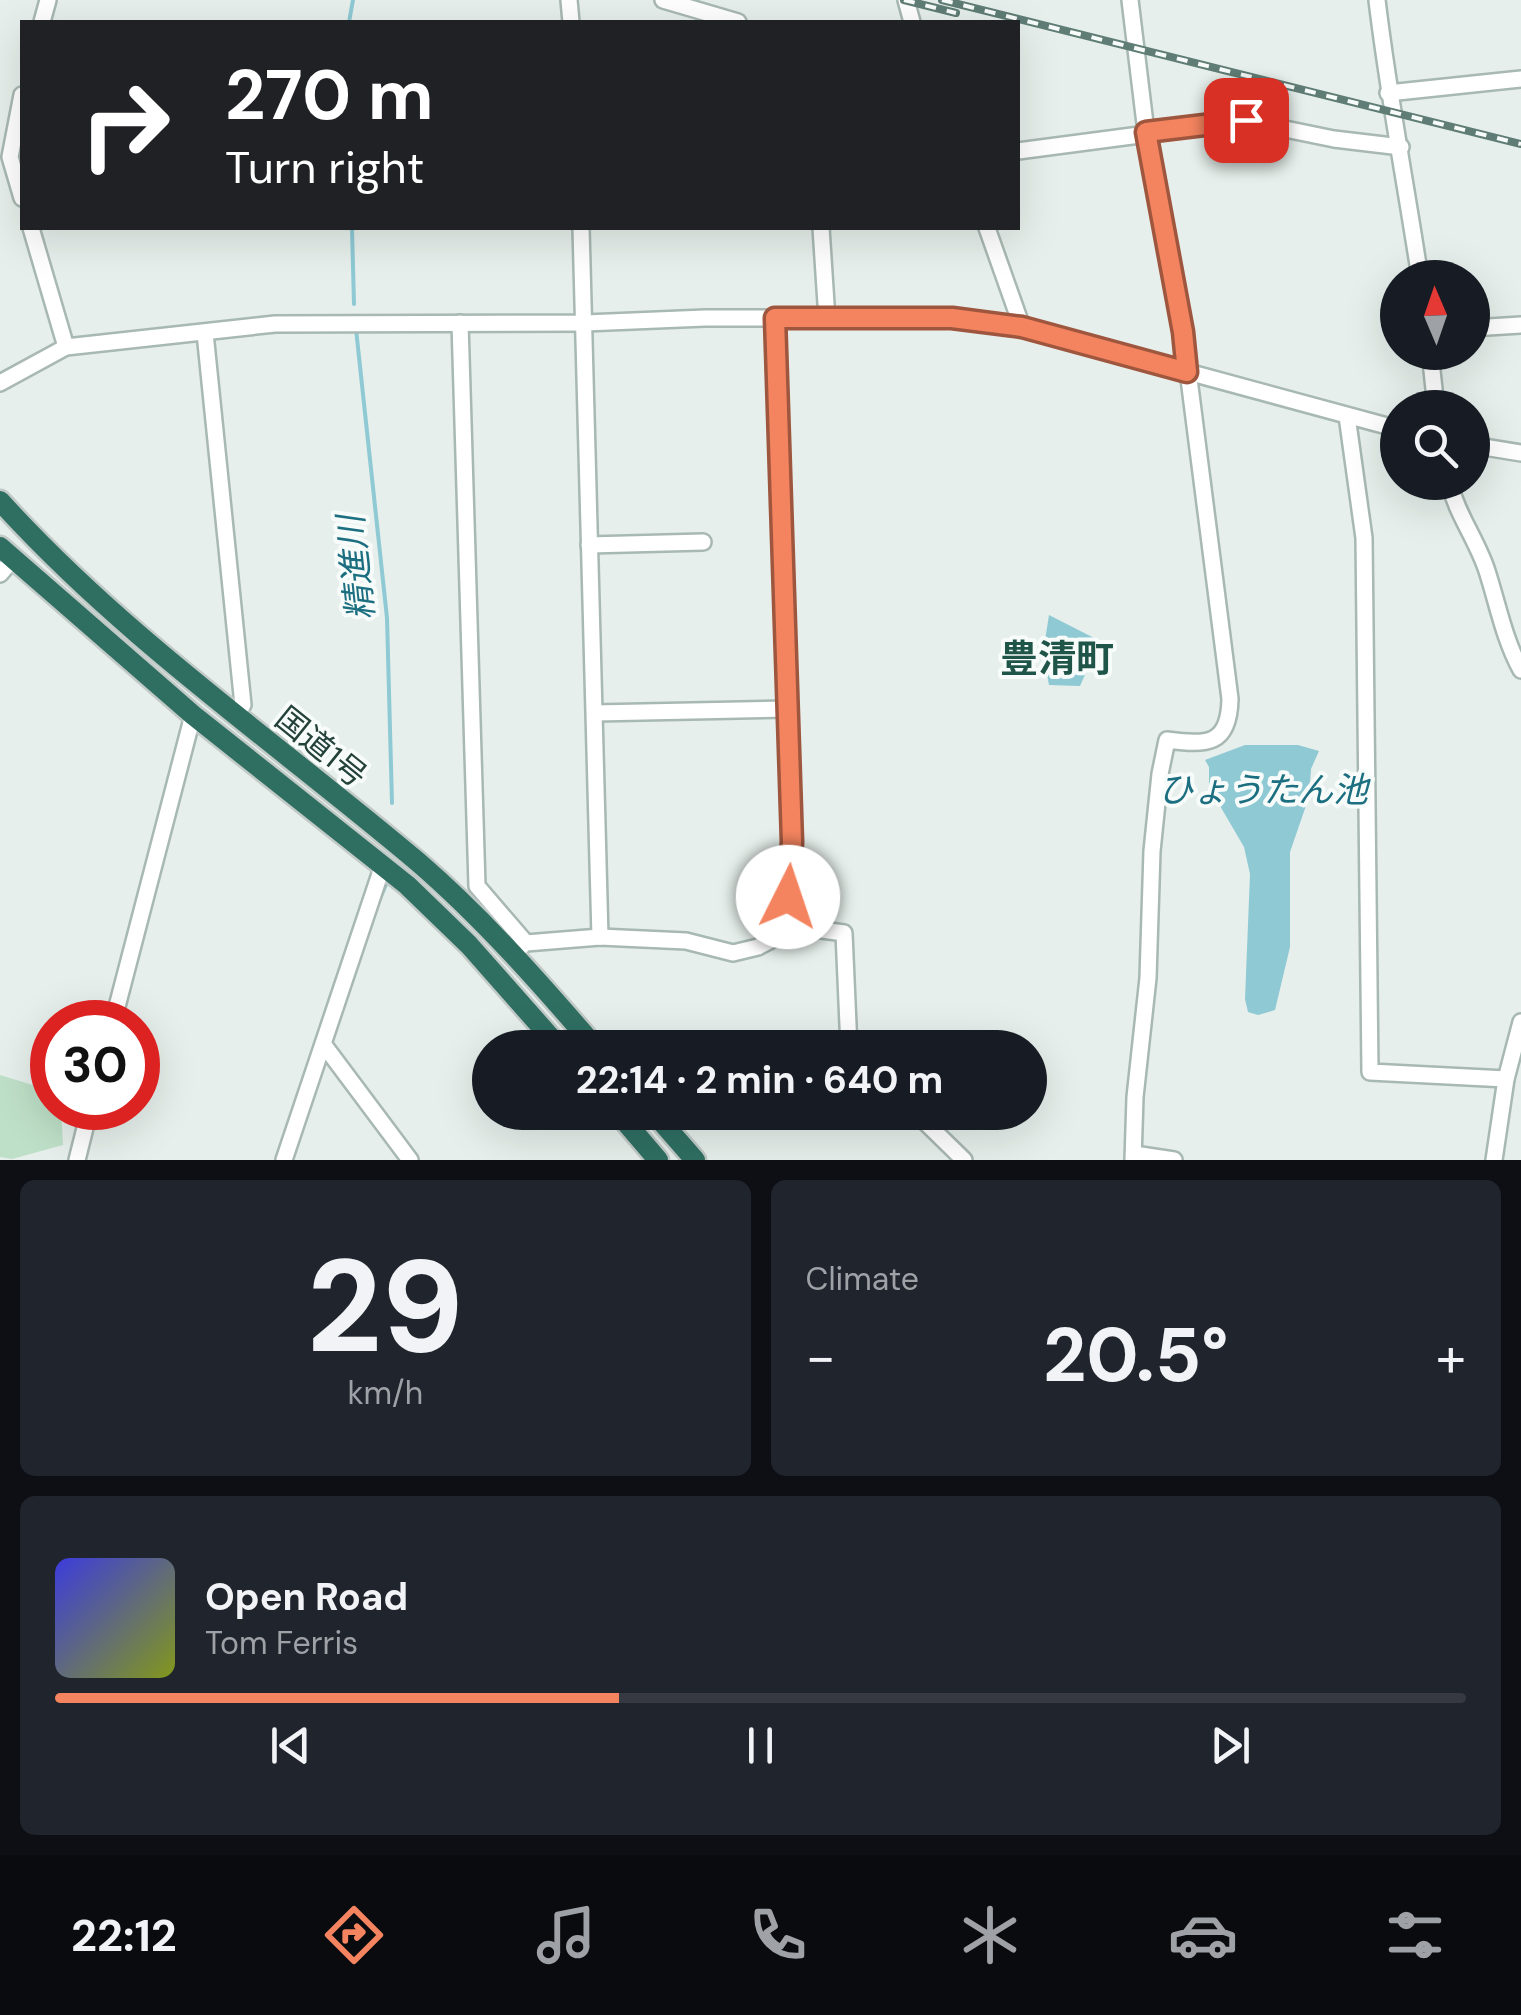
<!DOCTYPE html>
<html lang="en">
<head>
<meta charset="utf-8">
<style>
	:root { --surface:#171b24; --page:#20242c; --text:#f1f3f6; --muted:#9ea1a6; --line:#363941; --accent:#f4845f }
	body { margin:0; font-family:"DM Sans","Noto Sans JP",sans-serif; background:var(--page); color:var(--text); height:100vh; display:flex; flex-direction:column; font-size:38px; white-space:nowrap }
	* { box-sizing:border-box; margin:0 }
	p { font-size:32px; color:var(--muted) }
	.icon { flex:none; width:55px; height:55px; fill:none; stroke:currentColor; stroke-width:2; stroke-linecap:round; stroke-linejoin:round }
	.map { position:relative; height:1160px; overflow:hidden }
	.sheet { display:flex; flex-direction:column; gap:20px; padding:20px; background:#0d0f14; flex:1 }
	.sheet>* { flex:none }
	.banner { position:absolute; left:20px; top:20px; width:1000px; height:210px; border-radius:0px; box-shadow:0 10px 40px #0002; background:#202124; color:#fff; overflow:hidden }
	.needle { width:65px; rotate:358deg }
	.tools { position:absolute; left:1380px; top:260px; display:grid; gap:20px }
	.tools a { display:grid; place-items:center; width:110px; height:110px; border-radius:50%; background:var(--surface); box-shadow:0 10px 40px #0002; font-size:50px }
	.speed { position:absolute; left:30px; top:1000px; display:flex; gap:20px; font-size:50px; font-weight:700; text-align:center }
	.speed>* { display:grid; place-content:center; width:130px; height:130px; border-radius:50%; background:var(--surface); box-shadow:0 10px 40px #0002; line-height:1 }
	.speed .limit { border:15px solid #d22; background:#fff; color:#111 }
	.pin { position:absolute; display:grid; place-items:center; width:85px; height:85px; color:#fff; margin:-42px; border-radius:20px; box-shadow:0 5px 15px #0006 }
	.me { position:absolute; width:110px; margin:-55px; rotate:4deg; stroke-linejoin:round; filter:drop-shadow(0 0 8px #0008) }
	.turn { display:flex; align-items:center; gap:35px; height:210px; padding:0 40px; font-size:45px }
	.turn .icon { width:130px; height:130px; stroke-width:2.5 }
	.turn b { display:block; font-size:70px; line-height:85px }
	.big { font-size:75px; font-weight:700; line-height:1.1 }
	.sheet .widget { flex:1; display:flex; flex-direction:column; justify-content:center; gap:15px; min-width:0; padding:0 35px; border-radius:15px; background:var(--page) }
	.sheet .dial { align-items:center; gap:0 }
	.dial b { font-size:130px; line-height:1 }
	.song { display:flex; align-items:center; gap:30px }
	.cover { width:120px; height:120px; border-radius:15px; background:linear-gradient(135deg,hsl(240 70% 55%),hsl(70 70% 35%)) }
	.played { height:10px; border-radius:5px; background:linear-gradient(90deg,var(--accent) 40%,var(--line) 40%) }
	.keys { display:flex; justify-content:space-around; direction:ltr }
	.heat { display:flex; justify-content:space-between; align-items:center; font-size:55px; direction:ltr }
	.sheet .tiles { flex:1; display:grid; gap:20px; grid-template-columns:1fr 1fr }
	.widget:last-child { grid-column:span 2 }
	.trip { position:absolute; left:472px; top:1030px; width:575px; height:100px; border-radius:50px; background:var(--surface); box-shadow:0 10px 40px #0002; font-weight:700; line-height:100px; text-align:center }
	.dock { display:flex; height:160px; justify-content:space-around; align-items:center; background:#090b0e; color:var(--muted) }
	.dock .icon { width:70px; height:70px }
	.dock .selected { color:var(--accent) }
	.dock b { font-size:45px; color:var(--text) }
	.map>svg:first-child { display:block }
	.green { fill:#bfe0c8 }
	.water { fill:#8ec9d4 }
	.lines { fill:none; stroke-linecap:round; stroke-linejoin:round }
	.stream { stroke:#8ec9d4; stroke-width:4 }
	.minor-casing { stroke:#a8b8b2; stroke-width:20 }
	.highway-casing { stroke:#c2cac8; stroke-width:25 }
	.minor { stroke:#fff; stroke-width:15 }
	.highway { stroke:#2f6f62; stroke-width:20 }
	.rail-casing { stroke:#5f7d75; stroke-width:8 }
	.rail { stroke:#f7fbf9; stroke-width:4; stroke-dasharray:11; stroke-linecap:butt }
	.route-casing { stroke:#9f563e; stroke-width:25 }
	.route { stroke:#f4845f; stroke-width:18 }
	.labels { text-anchor:middle; dominant-baseline:central; stroke-width:8; stroke-linejoin:round; paint-order:stroke }
	.street-label { font-size:32px; fill:#24423a; stroke:#f7fbf9 }
	.water-label { font-size:35px; font-style:italic; fill:#1c6f80; stroke:#f7fbf9 }
	.quarter-label { font-size:38px; font-weight:bold; fill:#1f5548; stroke:#f7fbf9 }
</style>
</head>
<body>
<div class="map">
<svg width="1521" height="1160" viewBox="0 0 1521 1160">
	<rect width="100%" height="100%" fill="#e6efeb"/>
	<!-- green -->
	<polygon class="green" points="0,1075 52,1091 52,1108 61,1108 63,1145 12,1159 0,1157"/>
	<!-- water -->
	<g class="water">
		<polygon points="1049,615 1100,641 1080,686 1049,685 1043,653"/>
		<polygon points="1245,745 1298,745 1319,751 1311,769 1309,797 1290,852 1290,947 1275,1010 1258,1015 1248,1012 1245,999 1250,874 1244,847 1209,787 1209,767 1205,760"/>
	</g>
	<g class="lines">
		<!-- stream -->
		<g class="stream">
			<polyline points="349,22 353,0"/>
			<polyline points="352,228 354,304"/>
			<polyline points="356,329 387,618 392,803"/>
			<polyline points="378,903 388,880"/>
		</g>
		<defs>
			<g id="minor">
				<polyline points="569,0 571,22"/>
				<polyline points="663,0 738,22"/>
				<polyline points="906,0 912,22"/>
				<path d="M1130,0l16,132 37,200 47,367c-1,47 -23,46 -63,41l-7,34 -8,77 -4,127 -13,119 -2,63"/>
				<path d="M1377,0c11,93 29,185 43,278"/>
				<polyline points="42,22 48,0"/>
				<polyline points="1388,93 1521,79"/>
				<polyline points="22,95 10,157 22,198"/>
				<polyline points="1018,151 1246,121 1334,139 1401,147"/>
				<polyline points="31,228 66,347"/>
				<polyline points="581,228 600,937"/>
				<polyline points="821,228 827,319"/>
				<polyline points="987,228 1022,327"/>
				<polyline points="460,323 477,886 526,943"/>
				<polyline points="1472,328 1521,325"/>
				<polyline points="205,333 243,705 234,716"/>
				<polyline points="1430,352 1436,408"/>
				<polyline points="0,383 66,347 275,324 585,323 705,318 952,318 1022,327 1398,429"/>
				<polyline points="1347,416 1364,538 1370,1072 1506,1079"/>
				<polyline points="1472,445 1521,453"/>
				<path d="M1449,482c8,33 28,58 38,89 11,34 17,68 34,99"/>
				<polyline points="589,545 703,542"/>
				<polyline points="0,574 12,560"/>
				<polyline points="595,713 788,709"/>
				<polyline points="785,925 844,933 849,1048"/>
				<polyline points="513,953 526,943 600,937 686,941 733,953 758,947 775,938 785,925 792,843 775,318"/>
				<polyline points="113,1022 193,715"/>
				<polyline points="324,1045 410,1160"/>
				<polyline points="910,1112 920,1117 964,1160"/>
				<polyline points="1134,1154 1174,1160"/>
				<polyline points="77,1160 90,1108"/>
				<polyline points="284,1160 382,868"/>
				<polyline points="1494,1160 1506,1079 1521,1022"/>
			</g>
			<g id="highway">
				<path d="M0,501c124,137 277,242 418,361 65,56 122,121 178,186"/>
				<polyline points="0,547 193,715 407,885 469,945 560,1048"/>
				<polyline points="617,1112 658,1160"/>
				<polyline points="653,1112 695,1160"/>
			</g>
		</defs>
		<!-- minor casing -->
		<use href="#minor" class="minor-casing"/>
		<!-- highway casing -->
		<use href="#highway" class="highway-casing"/>
		<!-- minor -->
		<use href="#minor" class="minor"/>
		<!-- highway -->
		<use href="#highway" class="highway"/>
		<defs>
			<g id="rail">
				<polyline points="904,0 956,13"/>
				<polyline points="942,0 1521,144"/>
			</g>
		</defs>
		<!-- rail casing -->
		<use href="#rail" class="rail-casing"/>
		<!-- rail -->
		<use href="#rail" class="rail"/>
	</g>
	<g class="lines">
		<defs>
			<polyline id="route" points="788,897 792,842 775,318 952,318 1022,327 1187,372 1183,332 1146,132 1246,120"/>
		</defs>
		<!-- route casing -->
		<use href="#route" class="route-casing"/>
		<!-- route -->
		<use href="#route" class="route"/>
	</g>
	<g class="labels">
		<!-- street labels -->
		<g class="street-label">
			<text transform="translate(321 747) rotate(39)">国道1号</text>
		</g>
		<!-- water labels -->
		<g class="water-label">
			<text transform="translate(356 568) rotate(-96)">精進川</text>
			<text x="1263" y="790">ひょうたん池</text>
		</g>
		<!-- quarter labels -->
		<g class="quarter-label">
			<text x="1057" y="659">豊清町</text>
		</g>
	</g>
</svg>
<div class="tools">
<a><svg class="needle" viewBox="-14 -14 28 28"><path d="M0-13l5 13h-10z" fill="#e53935"/><path d="M0 13l5-13h-10z" fill="#9ea1a6"/></svg></a>
<a><svg class="icon" aria-label="search" viewBox="0 0 24 24"><circle cx="10" cy="10" r="6"/><path d="M15 15l6 6"/></svg></a>
</div>
<div class="speed"><div class="limit">30</div></div>
<div class="pin" style="left:1246px;top:120px;background:#d93025"><svg class="icon" aria-label="arrive" viewBox="0 0 24 24"><path d="M6 21V4h12l-3 4 3 4H6"/></svg></div>
<svg class="me" style="left:788px;top:897px" viewBox="-20 -20 40 40"><circle r="19" fill="#fff"/><path d="M0-13L10 11 0 6-10 11z" fill="#f4845f"/></svg>
<div class="trip">22:14 · 2 min · 640 m</div>
<div class="banner">
<div class="turn"><svg class="icon" aria-label="right" viewBox="0 0 24 24"><path d="M7 20v-9h11M14 6l5 5-5 5"/></svg><div><b>270 m</b>Turn right</div></div>
</div>
</div>
<section class="sheet">
<div class="tiles">
<div class="widget dial"><b>29</b><p>km/h</p></div>
<div class="widget"><p>Climate</p>
<div class="heat"><a>−</a><b class="big">20.5°</b><a>+</a></div>
</div>
<div class="widget">
<div class="song"><i class="cover"></i><div><b>Open Road</b><p>Tom Ferris</p></div></div>
<div class="played"></div>
<div class="keys"><svg class="icon" aria-label="previous" viewBox="0 0 24 24"><path d="M18 5L8 12l10 7zM5 5v14"/></svg><svg class="icon" aria-label="pause" viewBox="0 0 24 24"><path d="M8 5v14M16 5v14"/></svg><svg class="icon" aria-label="next" viewBox="0 0 24 24"><path d="M6 5l10 7-10 7zM19 5v14"/></svg></div>
</div>
</div>
</section>
<nav class="dock">
<b>22:12</b>
<svg class="icon selected" aria-label="directions" viewBox="0 0 24 24"><path d="M12 3l9 9-9 9-9-9zM9 14v-3h6M13 9l2 2-2 2"/></svg>
<svg class="icon" aria-label="music" viewBox="0 0 24 24"><path d="M9 18V5l10-2v13"/><circle cx="6" cy="18" r="3"/><circle cx="16" cy="16" r="3"/></svg>
<svg class="icon" aria-label="phone" viewBox="0 0 24 24"><path d="M5 4h4l2 5-3 2q2 4 5 5l2-3 5 2v4C11 20 4 13 5 4z"/></svg>
<svg class="icon" aria-label="climate" viewBox="0 0 24 24"><path d="M12 3v18M4 7l16 10M4 17L20 7"/></svg>
<svg class="icon" aria-label="car" viewBox="0 0 24 24"><path d="M5 17H2v-5l4-1 3-4h7l3 4 3 1v5h-3M9 17h6M6 11h13"/><circle cx="7" cy="17" r="2"/><circle cx="17" cy="17" r="2"/></svg>
<svg class="icon" aria-label="filters" viewBox="0 0 24 24"><path d="M4 7h16M4 17h16"/><circle cx="9" cy="7" r="2"/><circle cx="15" cy="17" r="2"/></svg>
</nav>
</body>
</html>
